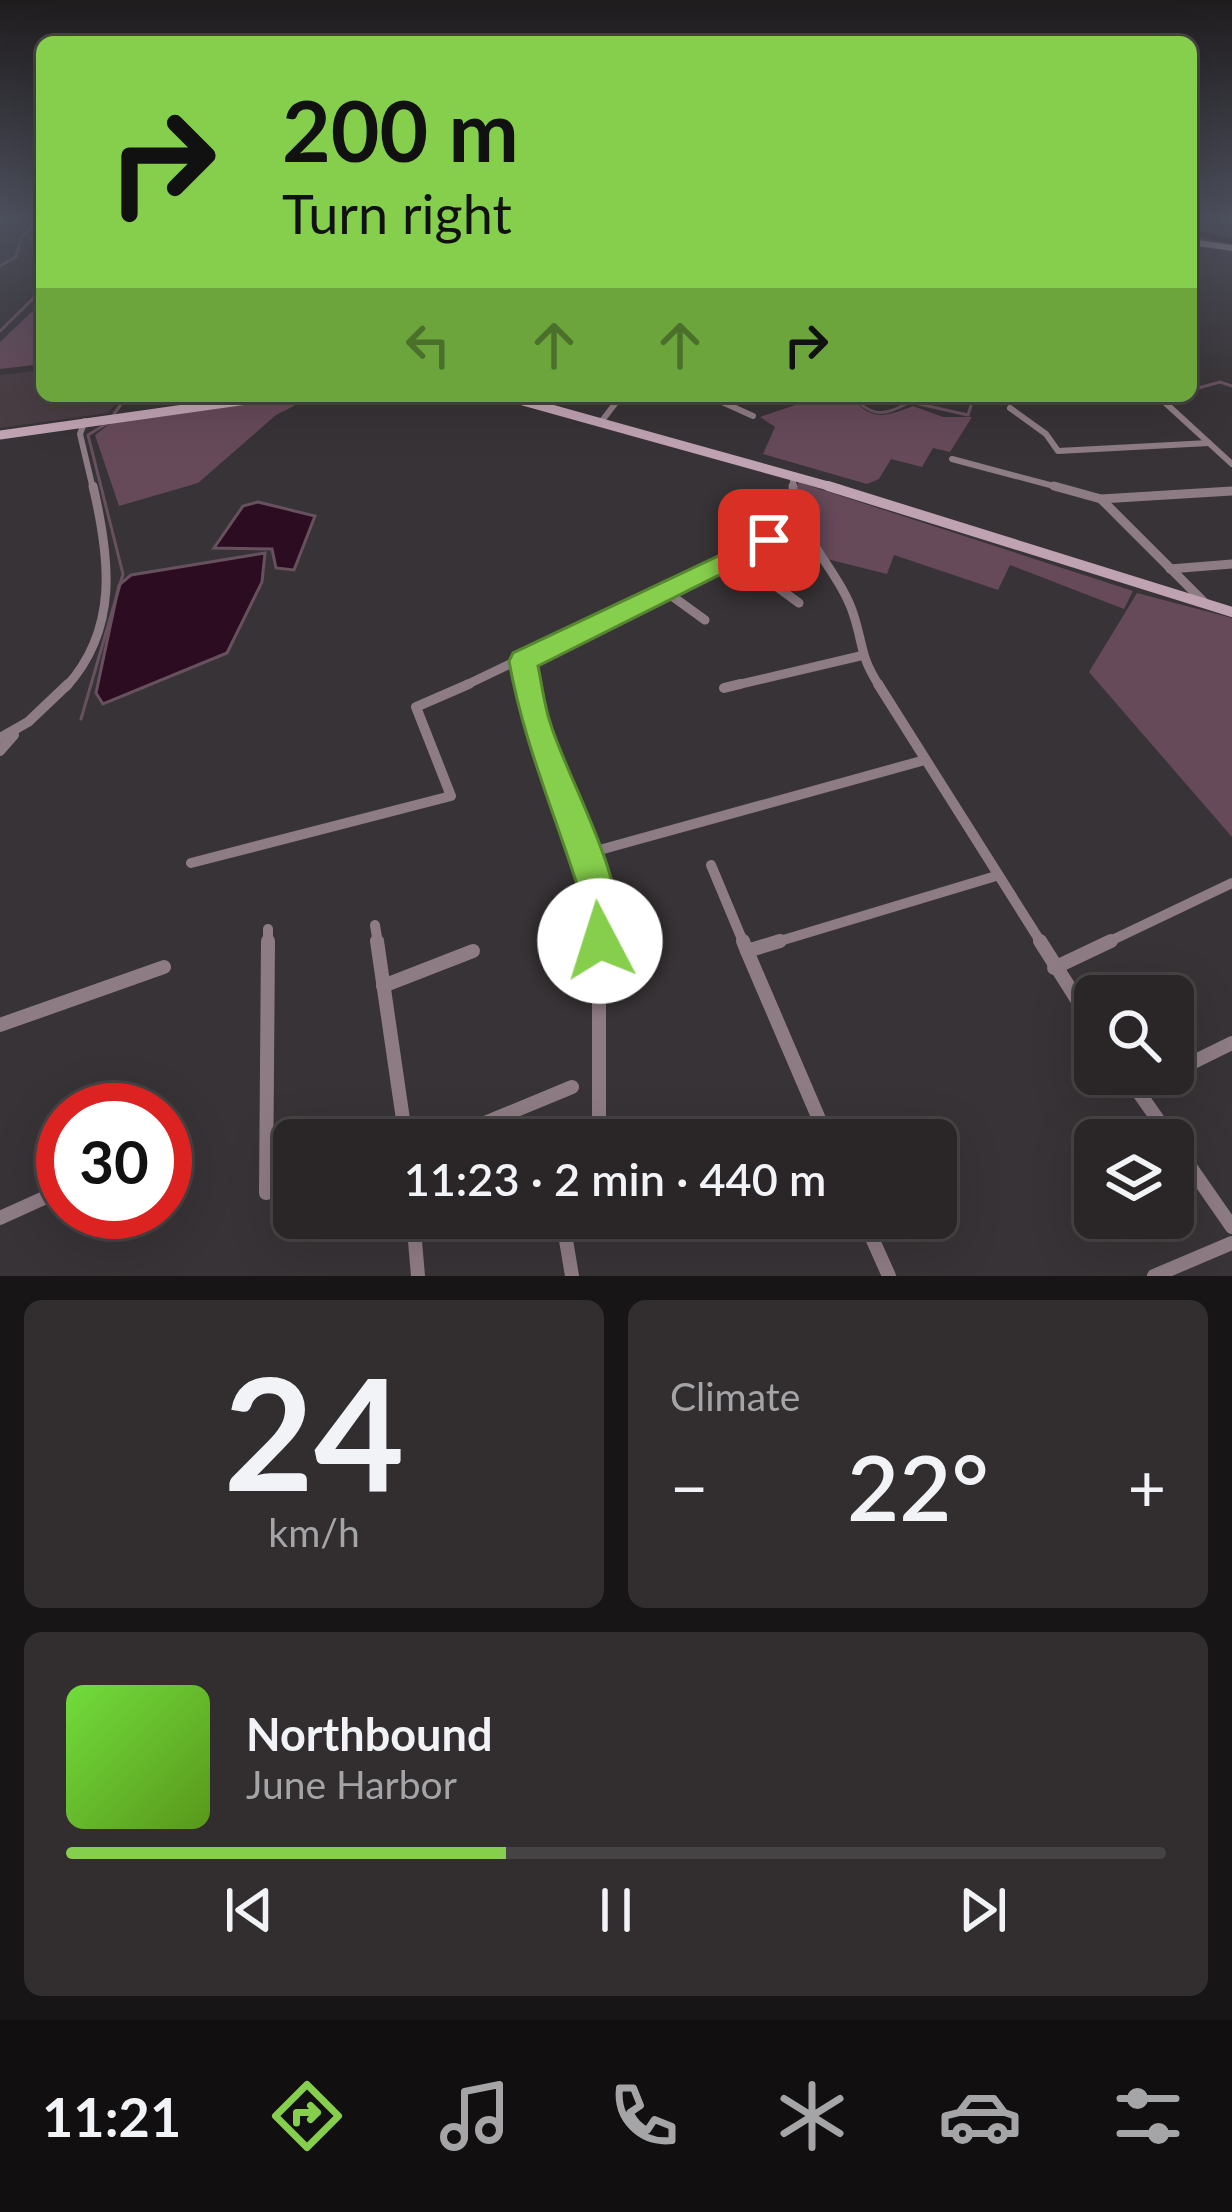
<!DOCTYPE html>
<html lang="en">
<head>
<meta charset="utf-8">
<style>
	:root { --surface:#2a2628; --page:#322e30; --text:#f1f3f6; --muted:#a5a5a8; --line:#464345; --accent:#86cf4c }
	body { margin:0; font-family:Lato,sans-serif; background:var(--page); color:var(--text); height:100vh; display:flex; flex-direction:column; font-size:45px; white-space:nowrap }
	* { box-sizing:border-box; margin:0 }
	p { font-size:39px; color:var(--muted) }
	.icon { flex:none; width:66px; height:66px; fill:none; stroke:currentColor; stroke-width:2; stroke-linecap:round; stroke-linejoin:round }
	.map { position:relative; height:1276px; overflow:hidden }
	.panel { display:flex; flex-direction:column; gap:24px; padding:24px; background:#171516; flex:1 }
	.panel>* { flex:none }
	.guide { position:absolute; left:36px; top:36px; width:1161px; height:366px; border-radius:18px; box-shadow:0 12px 48px #0002,0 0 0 3px var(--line); background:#86cf4c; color:#111; overflow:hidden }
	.fabs { position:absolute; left:1074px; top:975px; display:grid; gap:24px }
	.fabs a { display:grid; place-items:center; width:120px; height:120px; border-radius:18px; background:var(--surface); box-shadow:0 12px 48px #0002,0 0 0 3px var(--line); font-size:60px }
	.speed { position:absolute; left:36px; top:1083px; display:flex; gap:24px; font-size:60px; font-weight:700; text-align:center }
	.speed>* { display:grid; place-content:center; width:156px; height:156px; border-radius:50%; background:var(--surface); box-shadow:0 12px 48px #0002,0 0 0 3px var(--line); line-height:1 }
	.speed .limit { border:18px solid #d22; background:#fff; color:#111 }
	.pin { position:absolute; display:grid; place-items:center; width:102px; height:102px; color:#fff; margin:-51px; border-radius:24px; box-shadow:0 6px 18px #0006 }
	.me { position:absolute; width:132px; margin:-66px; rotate:355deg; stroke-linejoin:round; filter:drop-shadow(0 0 9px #0008) }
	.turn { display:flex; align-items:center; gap:42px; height:252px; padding:0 48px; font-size:54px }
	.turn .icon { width:156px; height:156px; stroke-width:2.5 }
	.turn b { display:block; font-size:84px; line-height:102px }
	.lanes { display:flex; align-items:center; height:114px; padding:0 48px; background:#0003; justify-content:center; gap:60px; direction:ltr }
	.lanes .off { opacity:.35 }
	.big { font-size:90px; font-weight:600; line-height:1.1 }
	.panel .widget { flex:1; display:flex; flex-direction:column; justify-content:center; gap:18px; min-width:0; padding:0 42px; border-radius:18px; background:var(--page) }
	.panel .dial { align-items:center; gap:0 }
	.dial b { font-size:156px; line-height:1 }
	.song { display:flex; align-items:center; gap:36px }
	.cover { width:144px; height:144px; border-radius:18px; background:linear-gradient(135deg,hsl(100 70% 55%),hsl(90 70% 35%)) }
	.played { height:12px; border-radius:6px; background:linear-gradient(90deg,var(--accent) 40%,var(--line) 40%) }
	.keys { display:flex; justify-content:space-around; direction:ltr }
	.heat { display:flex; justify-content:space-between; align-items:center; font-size:66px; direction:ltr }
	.panel .tiles { flex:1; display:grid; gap:24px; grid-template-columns:1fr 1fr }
	.widget:last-child { grid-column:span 2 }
	.trip { position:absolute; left:273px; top:1119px; width:684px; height:120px; border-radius:18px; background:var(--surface); box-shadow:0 12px 48px #0002,0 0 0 3px var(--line); font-weight:600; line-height:120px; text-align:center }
	.tab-bar { display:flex; height:192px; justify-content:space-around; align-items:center; background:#110f10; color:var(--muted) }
	.tab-bar .icon { width:84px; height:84px }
	.tab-bar .current { color:var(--accent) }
	.tab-bar b { font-size:54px; color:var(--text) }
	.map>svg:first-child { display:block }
	.built { fill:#483d43 }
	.green { fill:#664a5a }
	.water { fill:#2b0c20; stroke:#67515f; stroke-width:3 }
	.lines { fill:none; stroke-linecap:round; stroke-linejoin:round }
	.stream { stroke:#67515f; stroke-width:3 }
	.canal { stroke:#2b0c20; stroke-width:4.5 }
	.minor-far3 { stroke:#8e7c85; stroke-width:6 }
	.minor-far2 { stroke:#8e7c85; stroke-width:9 }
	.minor-far1 { stroke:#8e7c85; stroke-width:10 }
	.minor { stroke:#8e7c85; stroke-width:14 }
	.secondary-far2 { stroke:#c0a3b3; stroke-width:6 }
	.secondary-far1 { stroke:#c0a3b3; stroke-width:9 }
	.secondary { stroke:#c0a3b3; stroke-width:10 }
	.route { fill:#86cf4c; stroke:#578731; stroke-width:3 }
</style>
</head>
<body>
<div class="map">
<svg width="1232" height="1276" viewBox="0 0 1232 1276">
	<rect width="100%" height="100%" fill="#383336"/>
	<!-- built -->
	<polygon class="built" points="42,370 42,396 122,396 108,413 0,428 0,375"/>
	<!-- green -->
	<g class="green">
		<polygon points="42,302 42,364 0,369 0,342"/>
		<path d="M822,396h27c24,25 33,22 64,10l30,11h29l-22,35 -17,-4 -11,19 -31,-8 -12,20 -12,5 -104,-30 12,-27 -15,-10z"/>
		<polygon points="294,397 294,406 276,415 198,483 119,506 95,435 112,422"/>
		<polygon points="798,482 1133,591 1124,609 1010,565 998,590 894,555 887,574 823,558 798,506"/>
		<polygon points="1137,593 1232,618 1232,837 1089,672"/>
	</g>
	<!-- water -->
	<g class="water">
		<polygon points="258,502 315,516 294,570 276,568 272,549 214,548 243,506"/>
		<polygon points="265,553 262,582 227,653 103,704 96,693 119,585 131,575"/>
	</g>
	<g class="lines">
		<!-- stream -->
		<g class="stream">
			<polyline points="0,266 16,257 21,238 41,218"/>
			<polyline points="0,331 42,290"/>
			<polyline points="1191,390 1220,382 1232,386"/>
			<path d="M851,396c23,22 32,20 59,6l58,13 6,-19"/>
			<polyline points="114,414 127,396"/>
			<polyline points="81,719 123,574 88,435 106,424"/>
		</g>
		<!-- canal -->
		<polyline class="canal" points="1191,232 1232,241"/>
		<!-- minor-far3 -->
		<g class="minor-far3">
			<polyline points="709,396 753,416"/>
			<polyline points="1160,398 1232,464"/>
			<polyline points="1010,408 1046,434 1058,451 1209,443"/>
			<polyline points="85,421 80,434 93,489"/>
			<polyline points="601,422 621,396"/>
			<polyline points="952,459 1065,489"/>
			<polyline points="793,475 793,489"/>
		</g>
		<!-- minor-far2 -->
		<g class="minor-far2">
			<path d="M793,486c2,50 47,84 61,130 10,32 6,40 26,71"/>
			<polyline points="1054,486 1101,499 1232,491"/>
			<polyline points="1101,499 1203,601"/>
			<polyline points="735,556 799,603"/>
			<polyline points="1170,569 1232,564"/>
			<polyline points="665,591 705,620"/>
			<polyline points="523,661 528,687"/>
			<path d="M66,687c53,-58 44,-129 27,-201"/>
			<polyline points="462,687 802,524"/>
			<polyline points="728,687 860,656"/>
		</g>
		<!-- minor-far1 -->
		<g class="minor-far1">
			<path d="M527,684c17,89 72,169 72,260"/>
			<polyline points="878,684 1042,944"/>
			<polyline points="724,688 740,684"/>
			<polyline points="0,738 28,722 68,684"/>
			<polyline points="0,751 14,735"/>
			<polyline points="585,854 925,760"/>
			<polyline points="191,863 451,796 416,707 469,684"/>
			<polyline points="711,865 744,944"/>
			<polyline points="375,925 378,944"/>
			<polyline points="268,944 268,929"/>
			<polyline points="770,944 996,876"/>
			<polyline points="1104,944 1232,883"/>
		</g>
		<!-- minor -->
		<g class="minor">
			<polyline points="268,941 266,1193 294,1185"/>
			<polyline points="377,941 406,1140"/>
			<polyline points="599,941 599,1140"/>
			<polyline points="743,941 747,951"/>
			<polyline points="780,941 747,951 828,1140"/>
			<polyline points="1040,941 1095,1028"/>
			<polyline points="1054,968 1111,941"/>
			<polyline points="383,986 473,951"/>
			<polyline points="0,1025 164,967"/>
			<polyline points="1173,1072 1232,1043"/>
			<polyline points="1126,1074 1172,1140"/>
			<polyline points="1137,1090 1169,1074"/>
			<polyline points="444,1140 572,1087"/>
			<polyline points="1173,1142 1232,1227"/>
			<polyline points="0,1218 44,1198"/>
			<polyline points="413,1218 418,1276"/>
			<polyline points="570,1218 565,1234 572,1276"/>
			<polyline points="863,1218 889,1276"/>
			<polyline points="1154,1276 1232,1243"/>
		</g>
		<!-- secondary-far2 -->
		<polyline class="secondary-far2" points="1191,242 1232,248"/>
		<!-- secondary-far1 -->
		<g class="secondary-far1">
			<polyline points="505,396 839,489"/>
			<polyline points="0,435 275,396"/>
		</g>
		<!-- secondary -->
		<polyline class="secondary" points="828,486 1232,612"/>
	</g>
	<!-- sky -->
	<linearGradient id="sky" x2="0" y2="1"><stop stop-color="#1f1c1e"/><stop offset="0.55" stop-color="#4d505d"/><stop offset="1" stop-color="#4d505d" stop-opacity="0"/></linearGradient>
	<rect width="1232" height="397" fill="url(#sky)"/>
	<!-- route -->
	<path class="route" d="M769,532l8,3v11l-239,120c4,19 6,38 12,56 18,61 88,172 63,233l-13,5 -13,-5c-9,-21 -2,-43 -8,-64 -24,-77 -56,-150 -70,-230l4,-8z"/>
</svg>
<div class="fabs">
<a><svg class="icon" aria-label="search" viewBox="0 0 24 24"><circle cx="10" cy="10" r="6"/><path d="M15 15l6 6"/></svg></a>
<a><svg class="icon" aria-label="layers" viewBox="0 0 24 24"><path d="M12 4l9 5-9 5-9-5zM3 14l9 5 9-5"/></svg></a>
</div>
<div class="speed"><div class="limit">30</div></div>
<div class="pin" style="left:769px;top:540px;background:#d93025"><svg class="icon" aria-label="arrive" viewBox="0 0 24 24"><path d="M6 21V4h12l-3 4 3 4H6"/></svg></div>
<svg class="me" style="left:600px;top:941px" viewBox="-20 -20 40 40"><circle r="19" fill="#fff"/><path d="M0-13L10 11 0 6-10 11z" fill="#86cf4c"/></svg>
<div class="trip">11:23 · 2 min · 440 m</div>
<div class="guide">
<div class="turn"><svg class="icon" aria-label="right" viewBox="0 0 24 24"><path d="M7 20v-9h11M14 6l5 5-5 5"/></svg><div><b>200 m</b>Turn right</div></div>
<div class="lanes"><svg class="icon off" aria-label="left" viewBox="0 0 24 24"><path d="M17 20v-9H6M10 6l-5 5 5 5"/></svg><svg class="icon off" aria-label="ahead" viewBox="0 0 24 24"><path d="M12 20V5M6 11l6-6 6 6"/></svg><svg class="icon off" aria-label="ahead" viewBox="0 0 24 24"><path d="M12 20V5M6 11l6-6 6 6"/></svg><svg class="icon" aria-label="right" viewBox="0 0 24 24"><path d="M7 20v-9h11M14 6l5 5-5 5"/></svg></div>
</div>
</div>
<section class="panel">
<div class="tiles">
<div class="widget dial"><b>24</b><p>km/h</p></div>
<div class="widget"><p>Climate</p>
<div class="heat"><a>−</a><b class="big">22°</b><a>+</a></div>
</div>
<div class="widget">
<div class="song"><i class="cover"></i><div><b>Northbound</b><p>June Harbor</p></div></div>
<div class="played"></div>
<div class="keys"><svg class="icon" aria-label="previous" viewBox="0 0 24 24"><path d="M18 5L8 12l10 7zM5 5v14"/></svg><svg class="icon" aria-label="pause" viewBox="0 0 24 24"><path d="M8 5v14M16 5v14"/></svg><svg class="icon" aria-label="next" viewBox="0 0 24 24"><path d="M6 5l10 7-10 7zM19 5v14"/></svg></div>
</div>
</div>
</section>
<nav class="tab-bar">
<b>11:21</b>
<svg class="icon current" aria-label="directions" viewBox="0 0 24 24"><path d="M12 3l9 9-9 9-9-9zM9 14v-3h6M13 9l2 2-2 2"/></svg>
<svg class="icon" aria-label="music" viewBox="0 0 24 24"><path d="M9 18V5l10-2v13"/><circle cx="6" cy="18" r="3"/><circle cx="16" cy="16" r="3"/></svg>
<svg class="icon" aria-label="phone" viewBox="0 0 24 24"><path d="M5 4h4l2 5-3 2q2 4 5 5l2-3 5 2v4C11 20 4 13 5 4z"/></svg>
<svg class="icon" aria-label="climate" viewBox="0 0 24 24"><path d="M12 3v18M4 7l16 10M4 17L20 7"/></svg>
<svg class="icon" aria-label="car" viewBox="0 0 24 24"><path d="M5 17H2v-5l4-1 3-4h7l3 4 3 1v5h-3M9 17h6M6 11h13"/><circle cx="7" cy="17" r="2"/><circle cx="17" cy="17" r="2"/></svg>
<svg class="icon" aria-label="filters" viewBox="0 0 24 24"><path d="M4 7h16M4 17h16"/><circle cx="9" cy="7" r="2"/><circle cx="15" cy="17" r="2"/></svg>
</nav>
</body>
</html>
